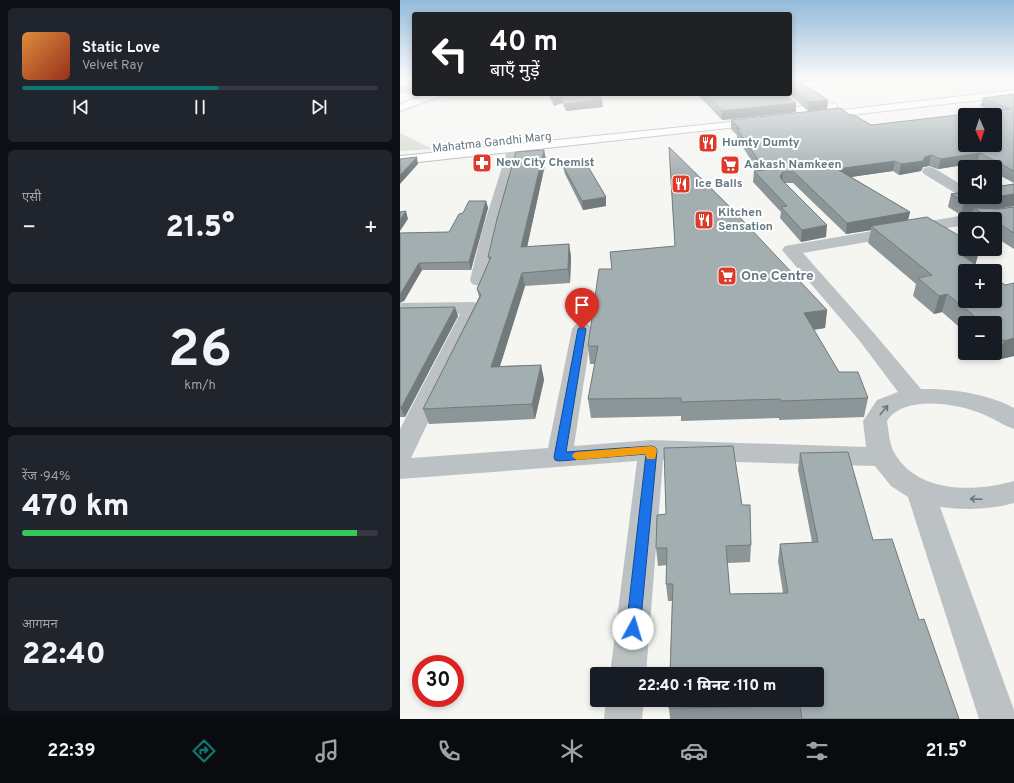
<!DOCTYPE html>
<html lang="hi">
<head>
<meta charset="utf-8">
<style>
	:root { --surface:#171b24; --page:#20242c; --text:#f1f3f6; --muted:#9ea1a6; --line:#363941; --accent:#0f766e }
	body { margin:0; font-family:Overpass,"Noto Sans Devanagari",sans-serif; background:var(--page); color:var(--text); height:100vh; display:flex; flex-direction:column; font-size:15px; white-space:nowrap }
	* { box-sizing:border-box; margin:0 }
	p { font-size:13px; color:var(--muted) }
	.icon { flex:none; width:22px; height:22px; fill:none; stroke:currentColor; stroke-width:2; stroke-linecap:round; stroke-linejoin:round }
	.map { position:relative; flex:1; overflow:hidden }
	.side { display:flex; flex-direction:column; gap:8px; padding:8px; background:#0d0f14; width:400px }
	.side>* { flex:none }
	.top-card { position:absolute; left:12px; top:12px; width:380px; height:84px; border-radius:4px; box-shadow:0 2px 6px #0003; background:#202124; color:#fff; overflow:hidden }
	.needle { width:26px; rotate:177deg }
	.controls { position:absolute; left:558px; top:108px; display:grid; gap:8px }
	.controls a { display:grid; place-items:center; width:44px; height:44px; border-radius:4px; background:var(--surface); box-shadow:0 2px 6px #0003; font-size:20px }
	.speed { position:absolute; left:12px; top:655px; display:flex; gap:8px; font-size:20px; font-weight:700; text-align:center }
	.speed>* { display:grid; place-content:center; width:52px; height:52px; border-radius:50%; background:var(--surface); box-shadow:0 2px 6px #0003; line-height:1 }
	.speed .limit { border:6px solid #d22; background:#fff; color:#111 }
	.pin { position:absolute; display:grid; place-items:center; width:34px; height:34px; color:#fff; margin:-41px -17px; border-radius:50% 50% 50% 0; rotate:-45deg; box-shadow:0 0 4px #0007 }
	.pin .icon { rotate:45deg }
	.me { position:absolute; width:44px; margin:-22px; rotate:6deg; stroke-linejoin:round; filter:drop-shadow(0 0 3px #0008) }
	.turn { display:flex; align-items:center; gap:14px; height:84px; padding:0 12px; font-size:18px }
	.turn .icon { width:52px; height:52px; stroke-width:2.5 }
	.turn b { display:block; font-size:28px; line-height:34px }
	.big { font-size:30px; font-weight:800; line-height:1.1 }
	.side .card { flex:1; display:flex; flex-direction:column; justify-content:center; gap:6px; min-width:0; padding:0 14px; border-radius:6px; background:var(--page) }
	.side .dial { align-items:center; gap:0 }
	.dial b { font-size:52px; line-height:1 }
	.song { display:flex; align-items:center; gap:12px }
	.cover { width:48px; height:48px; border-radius:6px; background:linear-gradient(135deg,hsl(30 70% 55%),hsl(10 70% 35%)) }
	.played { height:4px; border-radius:2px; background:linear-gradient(90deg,var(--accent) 55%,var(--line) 55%) }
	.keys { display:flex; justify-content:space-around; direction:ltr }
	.heat { display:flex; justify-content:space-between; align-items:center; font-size:22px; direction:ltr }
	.charge { height:6px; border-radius:3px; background:linear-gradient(90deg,#34c759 94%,var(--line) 0) }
	.trip { position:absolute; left:190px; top:667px; width:234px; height:40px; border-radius:4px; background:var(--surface); box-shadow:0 2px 6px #0003; font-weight:800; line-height:40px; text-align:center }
	.menu { display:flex; height:64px; justify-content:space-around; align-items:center; background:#090b0e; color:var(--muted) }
	.menu .icon { width:28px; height:28px }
	.menu .on { color:var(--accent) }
	.menu b { font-size:18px; color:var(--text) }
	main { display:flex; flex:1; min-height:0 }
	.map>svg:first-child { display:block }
	.green { fill:#d6dad1 }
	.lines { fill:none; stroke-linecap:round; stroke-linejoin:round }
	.major-casing { stroke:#b0b6b9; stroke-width:2 }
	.minor { fill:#bcc2c4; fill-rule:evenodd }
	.major { fill:#fff; fill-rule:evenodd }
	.wall { fill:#8c9698 }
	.shaded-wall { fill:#727a7c }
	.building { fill:#a3aeb1; stroke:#727a7c; fill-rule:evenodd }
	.oneway { stroke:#657982 }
	.route { fill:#1a73e8; stroke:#114b97 }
	.slow { fill:#f59e0b }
	.labels { text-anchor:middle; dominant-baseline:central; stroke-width:4; stroke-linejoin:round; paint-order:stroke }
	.far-street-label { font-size:12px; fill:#657982; stroke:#fff }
	.far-poi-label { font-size:12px; font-weight:bold; fill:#657982; stroke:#fff; text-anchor:start }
	.poi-label { font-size:14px; font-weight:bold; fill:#657982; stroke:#fff; text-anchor:start }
</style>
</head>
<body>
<main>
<section class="side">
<div class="card">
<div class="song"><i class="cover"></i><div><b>Static Love</b><p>Velvet Ray</p></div></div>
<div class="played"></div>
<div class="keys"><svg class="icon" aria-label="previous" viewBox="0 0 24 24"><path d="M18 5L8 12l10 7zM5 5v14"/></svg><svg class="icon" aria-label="pause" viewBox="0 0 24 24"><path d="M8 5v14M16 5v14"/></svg><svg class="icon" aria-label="next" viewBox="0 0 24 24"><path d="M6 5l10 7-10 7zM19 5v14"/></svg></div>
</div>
<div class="card"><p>एसी</p>
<div class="heat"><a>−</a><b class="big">21.5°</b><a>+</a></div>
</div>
<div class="card dial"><b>26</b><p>km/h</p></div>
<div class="card"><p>रेंज · 94%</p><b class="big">470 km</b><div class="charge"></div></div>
<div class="card"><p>आगमन</p><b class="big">22:40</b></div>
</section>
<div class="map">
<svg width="614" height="719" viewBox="0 0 614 719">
	<rect width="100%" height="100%" fill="#f5f5f2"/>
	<!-- green -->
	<polygon class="green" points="0,133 32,149 0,151"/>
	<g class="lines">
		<defs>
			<g id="major">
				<polygon points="614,90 614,96 416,119 410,116 416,113"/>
				<polygon points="28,94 42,94 41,96 0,111 0,104"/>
				<polygon points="432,103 436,104 437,106 436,108 365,117 360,114 365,111"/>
				<polygon points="360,119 364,120 366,122 364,124 0,164 0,156"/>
			</g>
		</defs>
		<!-- major casing -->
		<use href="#major" class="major-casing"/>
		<!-- minor -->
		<g class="minor">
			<polygon points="0,86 14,88 14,94 0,92"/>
			<polygon points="114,144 118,145 120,148 98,231 88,280 86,284 79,286 72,284 70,280 82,231 108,148 110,145"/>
			<polygon points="529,167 534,168 565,187 565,197 566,197 560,196 524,174 522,171 524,168"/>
			<path d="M565,215l6,2 1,2h-7v6l-162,28 70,79 48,57c28,-1 69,5 93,19v21c-12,-4 -22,-12 -34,-16 -24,-10 -77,-18 -93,8 2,11 2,24 8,33 24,40 80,38 119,27v22c-25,7 -49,7 -74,4l74,203v9h-35l-71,-222 -17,-11 -16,-20 -212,-6 -17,214h-36l27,-213 -237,18v-50l60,-115 -60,1v-12l73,-1 7,2 3,4 -72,150 137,-10 24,-119 3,-4 7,-2 7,2 3,4 -18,117 77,-6 215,7 -3,-26 14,-21 21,-8 -39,-52 -77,-90 3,-4 6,-1z"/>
			<polygon points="206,700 244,700 242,719 204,719"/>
		</g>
		<!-- major -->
		<use href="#major" class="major"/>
	</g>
	<!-- wall -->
	<g class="wall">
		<polygon points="390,78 435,79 401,82 428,100 427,109 408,111 389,94 390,94"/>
		<polygon points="148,94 198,94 203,107 166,111 162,103 154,106"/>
		<polygon points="297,94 384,94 396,112 322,120"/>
		<polygon points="614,94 614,183 595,173 595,167 584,167 577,163 538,169 529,166 523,167 521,171 499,175 493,171 451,177 510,212 508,220 576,264 595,301 614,356 597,360 589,353 595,353 595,323 565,323 565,332 542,312 534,314 513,296 516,284 468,243 471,230 446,234 393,183 384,183 426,237 401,242 380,218 381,212 353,182 354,171 358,171 337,138 337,135 331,129 331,120 450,115 471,125 591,111 580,106 583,98"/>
		<polygon points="269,147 427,310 425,328 414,330 439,372 468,398 464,417 379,420 379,418 281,421 281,416 191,418 188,399 195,364 190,364 188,346 211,269 275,246"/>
		<polygon points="144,150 146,160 127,247 169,244 171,257 170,283 125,286 100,366 141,365 144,380 135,419 29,424 23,409 79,297 77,289 89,260 88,257"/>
		<polygon points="163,166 206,206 183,210 165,174"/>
		<polygon points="614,184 614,206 597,209 614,207 614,249 595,237 595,219 571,219 572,213 561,215 548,207 551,194"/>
		<polygon points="86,201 88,208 71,270 22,270 4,301 0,233 49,232 63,213"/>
		<polygon points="0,308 58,316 5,417 0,417"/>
		<polygon points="400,453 473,540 519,620 559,719 270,719 269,708 272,601 268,601 266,584 267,565 258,566 256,548 342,505 351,545 350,562 327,563 330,594 383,593 378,561 380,544 412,542 398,470"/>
	</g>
	<!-- shaded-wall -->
	<g class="shaded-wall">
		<polygon points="391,78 435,78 435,79 390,83"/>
		<polygon points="161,97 162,103 154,106 153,100"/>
		<polygon points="202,100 203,107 166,111 165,104"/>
		<polygon points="428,100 427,109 408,111 409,102"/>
		<polygon points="396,103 396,112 322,120 322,111"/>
		<polygon points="144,150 146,160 124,261 121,247"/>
		<polygon points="580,153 577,163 538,169 541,159"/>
		<polygon points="531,155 529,166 523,167 521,171 499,175 501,164"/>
		<polygon points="17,157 18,164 0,184 0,175"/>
		<polygon points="495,161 493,171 436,179 437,169"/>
		<polygon points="383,172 382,183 380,176"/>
		<polygon points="614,194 614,206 579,212 574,208 572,213 561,215 564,202"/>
		<polygon points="206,197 206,206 183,210 182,201"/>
		<polygon points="86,201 88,208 71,270 69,262"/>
		<polygon points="6,211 8,219 0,231 0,220"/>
		<polygon points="510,212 507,224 471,226 471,230 446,234 447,223"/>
		<polygon points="427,225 426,237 401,242 402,230"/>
		<polygon points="169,244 171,257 170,283 168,269"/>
		<polygon points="578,249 580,249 575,266 559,253"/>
		<polygon points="19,263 22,270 4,301 0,303 0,294"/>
		<polygon points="122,273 125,286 95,382 91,367"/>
		<polygon points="547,294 542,312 534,314 539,296"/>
		<polygon points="55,307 58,316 5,417 1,408"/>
		<polygon points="427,310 425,328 402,331 404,313"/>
		<polygon points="614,338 614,356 597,360 604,341"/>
		<polygon points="141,365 144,380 135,419 132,404"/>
	</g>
	<!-- building -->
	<g class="building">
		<polygon points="390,78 394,78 428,100 409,102 390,86"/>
		<polygon points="150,94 198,94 202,100 165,104 161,97 153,100"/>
		<polygon points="305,94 384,94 396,103 322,111"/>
		<path d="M614,94v77l-34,-18 -39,6 -10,-4 -6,2 -2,4 -22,3 -6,-3 -58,8 73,43 -63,11 -53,-51h-11l-3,4 2,4 45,45 -25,5 -21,-23 6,-1 -33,-35 11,-1 -28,-41h3l-9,-9 109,-12 10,7h4l17,10 139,-16 -27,-11zM565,115h30v30h-30z"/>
		<polygon points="269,147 331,208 427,310 404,313 439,372 458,372 468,398 381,401 380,399 281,402 281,398 188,399 198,346 188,346 199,269 212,269 210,252 275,246"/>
		<polygon points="144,150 121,247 169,244 168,269 122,273 91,367 141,365 132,404 23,409 81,295 77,289 91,257 88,257 97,219 116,152"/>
		<polygon points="17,157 0,175 0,159"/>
		<polygon points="186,163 206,197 182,201 163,166"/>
		<polygon points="614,184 614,194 564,202 551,194 565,192 565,197 595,197 595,187"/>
		<polygon points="69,201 86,201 69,262 19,263 1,293 0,294 0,233 49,232 59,214 63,213"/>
		<polygon points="614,207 614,233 595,221 595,219 591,219 574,208 599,209"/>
		<polygon points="6,211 0,220 0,212"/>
		<polygon points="527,217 565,239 565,249 578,249 559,253 585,271 565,271 565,301 595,301 595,278 605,285 614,283 614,338 604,341 595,333 595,323 583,323 547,294 539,296 518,278 532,275 471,226"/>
		<polygon points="55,307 1,408 0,408 0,308"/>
		<polygon points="333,446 342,505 350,505 351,545 326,546 330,594 388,593 380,544 418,542 400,453 448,452 473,540 492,539 519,620 524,619 559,719 402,719 400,706 269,708 269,700 417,700 417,674 270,674 273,584 266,584 267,548 256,548 257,515 266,514 264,448"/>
	</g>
	<!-- one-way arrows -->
	<defs><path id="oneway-shaft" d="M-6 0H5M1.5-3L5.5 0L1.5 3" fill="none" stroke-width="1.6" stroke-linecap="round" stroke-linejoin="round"/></defs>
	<g class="oneway">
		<use href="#oneway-shaft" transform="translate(484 410) rotate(-50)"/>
		<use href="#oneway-shaft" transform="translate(576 499) rotate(-178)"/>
	</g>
	<!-- sky -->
	<linearGradient id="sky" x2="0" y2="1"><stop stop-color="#93bada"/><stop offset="0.44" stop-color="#fafaf9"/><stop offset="1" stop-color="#fafaf9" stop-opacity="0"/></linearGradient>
	<rect width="614" height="178" fill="url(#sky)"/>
	<!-- route -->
	<polygon class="route" points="182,326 186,329 166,452 251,446 255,447 257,450 240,629 238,634 233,636 228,634 226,629 246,454 159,461 155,460 154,457 178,329"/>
	<!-- slow -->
	<polygon class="slow" points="251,446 255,447 257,450 255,459 247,459 245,454 177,460 174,458 172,456 174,453 177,452"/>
	<!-- icons -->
	<defs>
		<symbol id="restaurant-square" viewBox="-11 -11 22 22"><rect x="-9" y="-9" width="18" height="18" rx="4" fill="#dd3a2a" stroke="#fff"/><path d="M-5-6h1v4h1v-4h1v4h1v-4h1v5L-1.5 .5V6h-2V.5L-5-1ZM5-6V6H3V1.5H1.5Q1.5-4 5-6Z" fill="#fff"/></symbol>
		<symbol id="pharmacy-square" viewBox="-11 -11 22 22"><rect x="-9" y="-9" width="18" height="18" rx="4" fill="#dd3a2a" stroke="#fff"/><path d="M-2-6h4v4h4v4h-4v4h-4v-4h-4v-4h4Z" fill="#fff"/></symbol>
		<symbol id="supermarket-square" viewBox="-11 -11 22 22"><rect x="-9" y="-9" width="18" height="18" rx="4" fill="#dd3a2a" stroke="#fff"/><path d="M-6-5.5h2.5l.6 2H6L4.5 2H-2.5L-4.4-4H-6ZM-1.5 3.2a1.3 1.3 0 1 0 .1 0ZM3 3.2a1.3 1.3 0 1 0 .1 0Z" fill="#fff"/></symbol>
	</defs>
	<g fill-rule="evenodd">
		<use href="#restaurant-square" x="297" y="132" width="22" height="22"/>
		<use href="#pharmacy-square" x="71" y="152" width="22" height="22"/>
		<use href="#supermarket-square" x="319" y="154" width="22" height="22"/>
		<use href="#restaurant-square" x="270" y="173" width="22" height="22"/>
		<use href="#restaurant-square" x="293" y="209" width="22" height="22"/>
		<use href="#supermarket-square" x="316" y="265" width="22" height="22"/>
	</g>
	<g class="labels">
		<!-- far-street labels -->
		<g class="far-street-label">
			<text transform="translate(92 143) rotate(-6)">Mahatma Gandhi Marg</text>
		</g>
		<!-- far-poi labels -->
		<g class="far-poi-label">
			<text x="322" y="143">Humty Dumty</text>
			<text x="96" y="163">New City Chemist</text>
			<text x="344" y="165">Aakash Namkeen</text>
			<text x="295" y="184">Ice Balls</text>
			<text x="318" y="213">Kitchen<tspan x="318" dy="14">Sensation</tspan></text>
		</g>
		<!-- poi labels -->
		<g class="poi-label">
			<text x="341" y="276">One Centre</text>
		</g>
	</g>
</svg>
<div class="controls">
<a><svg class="needle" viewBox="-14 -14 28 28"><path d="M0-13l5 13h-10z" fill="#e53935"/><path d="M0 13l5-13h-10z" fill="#9ea1a6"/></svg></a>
<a><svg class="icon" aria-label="sound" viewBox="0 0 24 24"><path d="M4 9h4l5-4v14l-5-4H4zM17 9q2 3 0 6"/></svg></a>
<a><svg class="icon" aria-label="search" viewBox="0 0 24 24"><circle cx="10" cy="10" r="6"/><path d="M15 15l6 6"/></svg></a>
<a>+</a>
<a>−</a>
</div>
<div class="speed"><div class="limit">30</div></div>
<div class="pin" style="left:182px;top:329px;background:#d93025"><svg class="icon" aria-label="arrive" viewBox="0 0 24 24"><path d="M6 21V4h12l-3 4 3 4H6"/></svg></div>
<svg class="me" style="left:233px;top:629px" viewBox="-20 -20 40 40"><circle r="19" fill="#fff"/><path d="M0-13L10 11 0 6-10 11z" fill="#1a73e8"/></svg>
<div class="trip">22:40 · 1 मिनट · 110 m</div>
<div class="top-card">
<div class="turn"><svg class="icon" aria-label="left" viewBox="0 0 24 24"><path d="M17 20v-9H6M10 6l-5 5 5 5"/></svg><div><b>40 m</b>बाएँ मुड़ें</div></div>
</div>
</div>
</main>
<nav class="menu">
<b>22:39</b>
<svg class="icon on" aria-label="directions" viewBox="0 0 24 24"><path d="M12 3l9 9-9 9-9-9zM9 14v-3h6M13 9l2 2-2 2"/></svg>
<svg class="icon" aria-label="music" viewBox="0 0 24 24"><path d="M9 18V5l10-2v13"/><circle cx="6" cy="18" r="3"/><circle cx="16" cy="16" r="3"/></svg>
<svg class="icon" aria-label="phone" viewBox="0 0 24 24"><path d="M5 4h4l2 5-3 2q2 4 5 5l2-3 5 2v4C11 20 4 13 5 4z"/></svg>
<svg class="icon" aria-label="climate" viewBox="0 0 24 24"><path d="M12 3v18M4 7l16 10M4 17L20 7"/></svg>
<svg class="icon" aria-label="car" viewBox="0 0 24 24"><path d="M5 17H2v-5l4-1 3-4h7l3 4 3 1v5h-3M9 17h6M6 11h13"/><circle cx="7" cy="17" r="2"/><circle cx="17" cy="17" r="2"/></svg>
<svg class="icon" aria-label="filters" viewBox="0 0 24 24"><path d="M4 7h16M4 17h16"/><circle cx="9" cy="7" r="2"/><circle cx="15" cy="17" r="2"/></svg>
<b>21.5°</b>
</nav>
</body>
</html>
